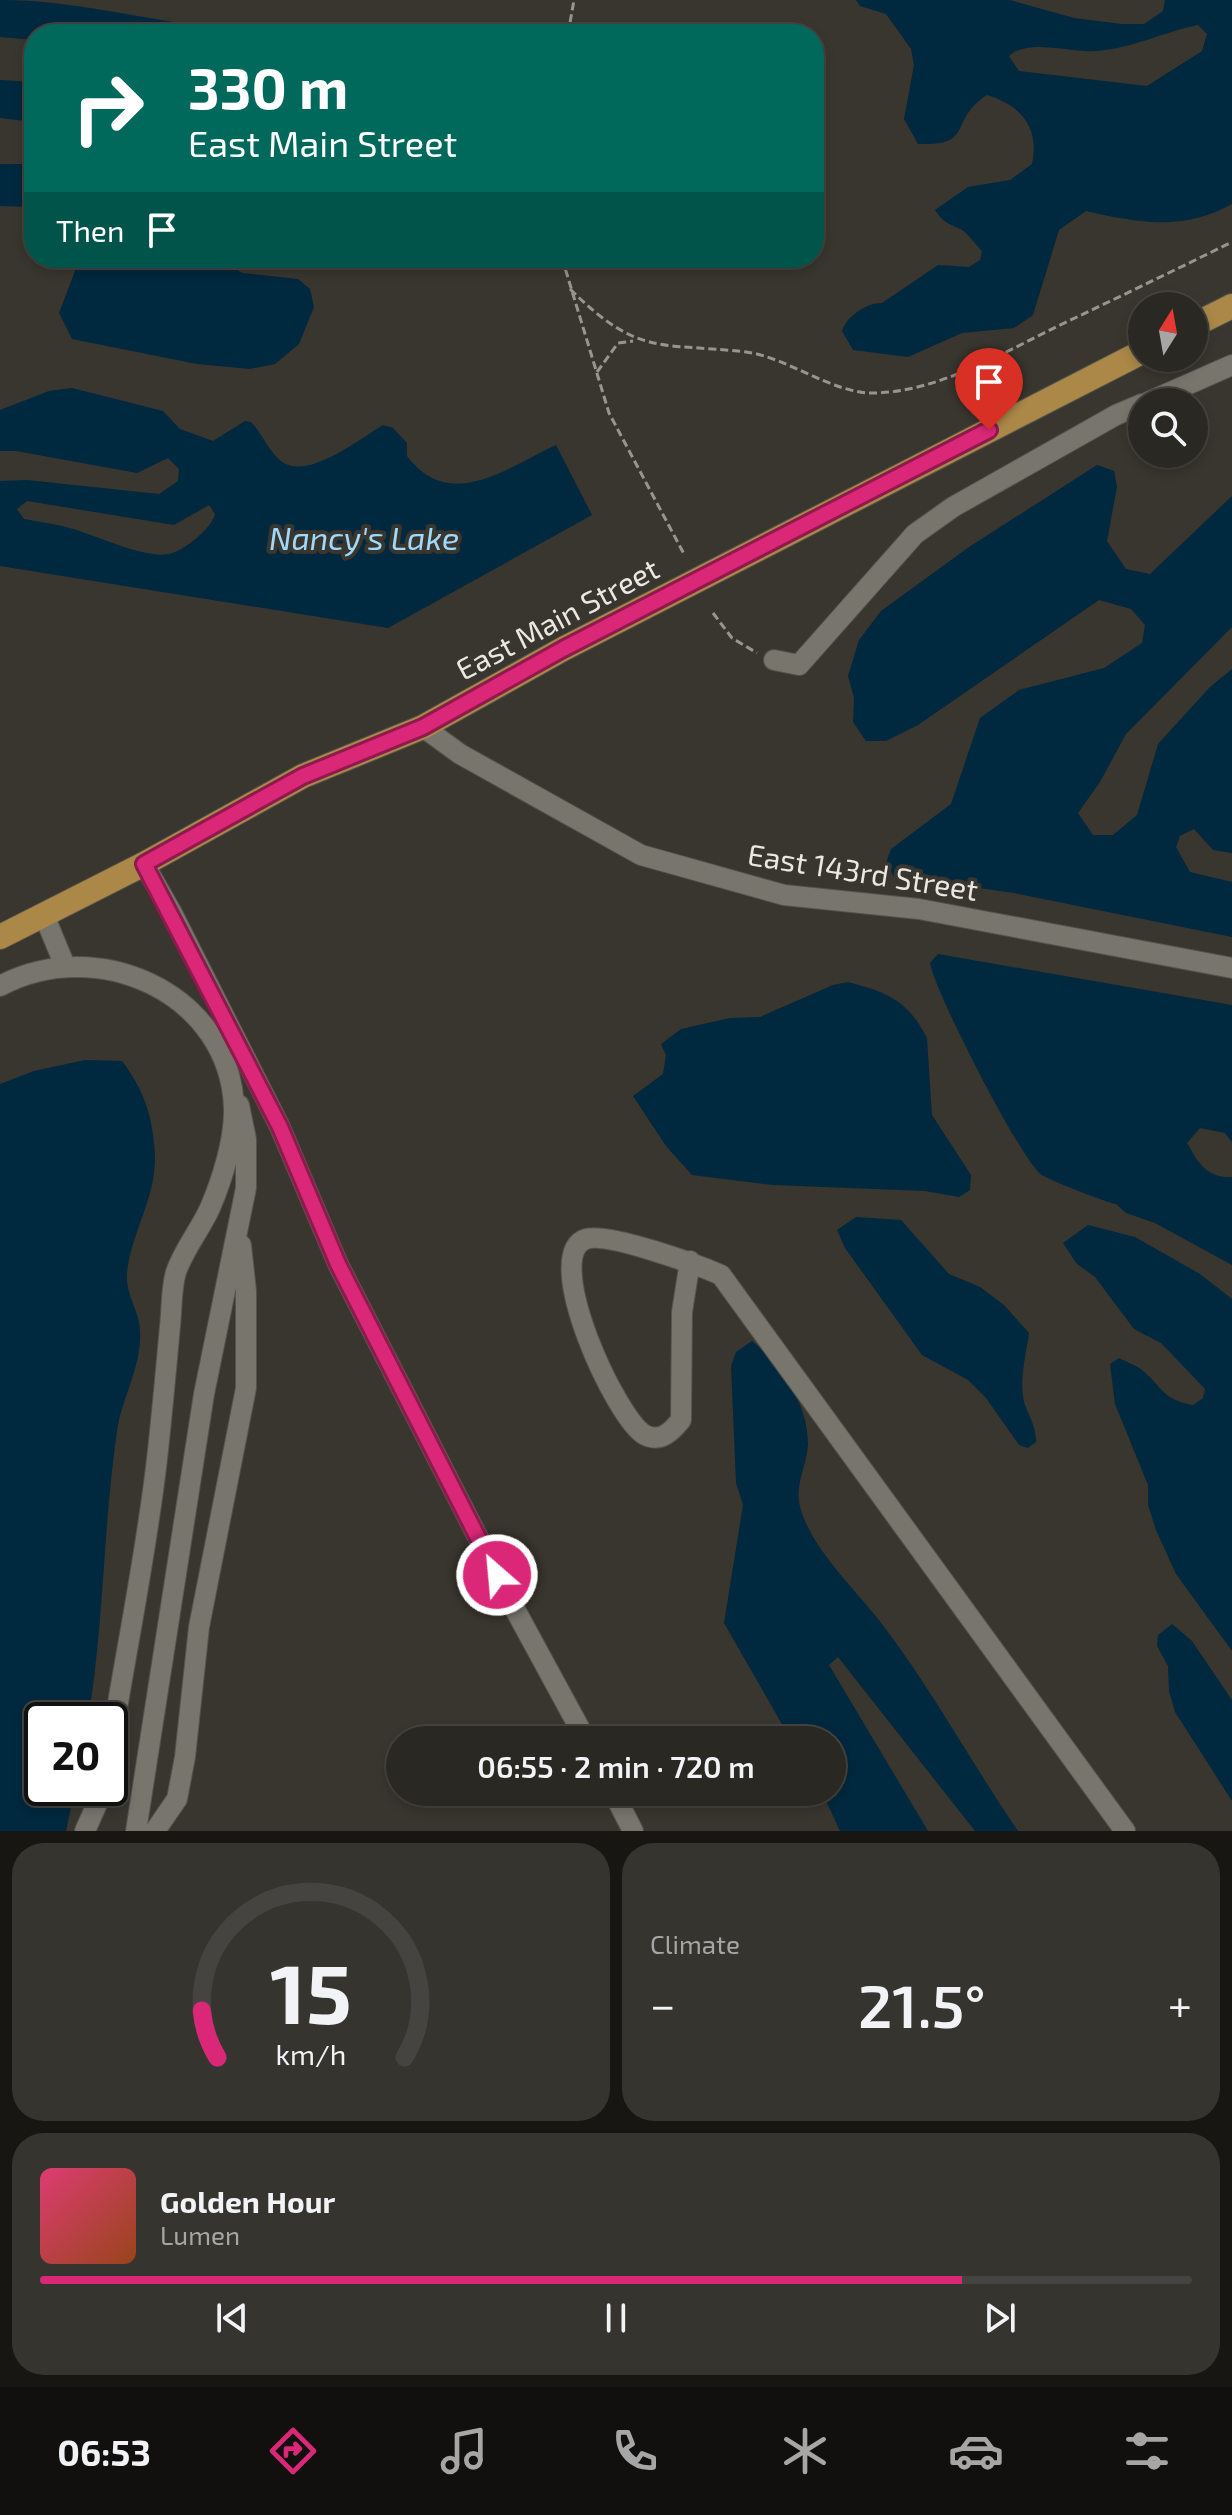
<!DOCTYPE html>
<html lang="en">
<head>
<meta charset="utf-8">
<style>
	:root { --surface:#2a2822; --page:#36342f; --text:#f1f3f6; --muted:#a5a6a5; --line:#464440; --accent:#db2777 }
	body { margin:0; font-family:"Exo 2",sans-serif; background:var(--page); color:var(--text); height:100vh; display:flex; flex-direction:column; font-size:30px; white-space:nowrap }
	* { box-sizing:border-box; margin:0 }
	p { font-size:26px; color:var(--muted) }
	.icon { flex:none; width:44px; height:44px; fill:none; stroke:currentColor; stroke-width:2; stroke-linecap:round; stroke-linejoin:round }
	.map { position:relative; height:1831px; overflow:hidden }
	.side { display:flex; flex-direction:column; gap:12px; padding:12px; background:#171613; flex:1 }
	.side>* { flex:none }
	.hud { position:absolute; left:24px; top:24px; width:800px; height:244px; border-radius:32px; box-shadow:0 4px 12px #0003,0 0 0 2px var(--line); background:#00695c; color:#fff; overflow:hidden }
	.needle { width:52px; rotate:11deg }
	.fabs { position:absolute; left:1128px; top:292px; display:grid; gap:16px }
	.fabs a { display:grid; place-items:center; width:80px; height:80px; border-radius:50%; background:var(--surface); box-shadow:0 4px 12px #0003,0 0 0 2px var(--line); font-size:40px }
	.speed { position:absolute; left:24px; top:1702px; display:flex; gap:16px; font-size:40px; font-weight:700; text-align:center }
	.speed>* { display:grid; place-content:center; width:104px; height:104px; border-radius:50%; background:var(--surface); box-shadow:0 4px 12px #0003,0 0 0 2px var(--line); line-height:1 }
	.speed .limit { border:4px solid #111; border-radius:12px; background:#fff; color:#111 }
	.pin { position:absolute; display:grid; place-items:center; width:68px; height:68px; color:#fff; margin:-82px -34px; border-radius:50% 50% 50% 0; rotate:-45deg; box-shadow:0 0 8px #0007 }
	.pin .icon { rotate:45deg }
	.me { position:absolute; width:88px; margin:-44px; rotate:333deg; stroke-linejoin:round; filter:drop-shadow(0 0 6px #0008) }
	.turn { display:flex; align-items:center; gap:28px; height:168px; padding:0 32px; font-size:36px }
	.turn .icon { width:104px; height:104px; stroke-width:2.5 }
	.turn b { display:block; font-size:56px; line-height:68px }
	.then { display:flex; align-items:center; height:76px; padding:0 32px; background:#0003; gap:16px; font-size:30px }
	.big { font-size:60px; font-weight:600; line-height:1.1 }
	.side .card { flex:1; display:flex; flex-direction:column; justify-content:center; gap:12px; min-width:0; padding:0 28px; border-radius:32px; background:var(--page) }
	.side .dial { align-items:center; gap:0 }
	.dial svg { height:208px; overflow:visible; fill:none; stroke:var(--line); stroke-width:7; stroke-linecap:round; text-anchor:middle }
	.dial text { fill:var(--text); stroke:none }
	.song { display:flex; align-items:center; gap:24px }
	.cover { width:96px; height:96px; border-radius:12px; background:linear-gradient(135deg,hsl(340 70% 55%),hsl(20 70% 35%)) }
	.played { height:8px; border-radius:4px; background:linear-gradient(90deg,var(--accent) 80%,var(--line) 80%) }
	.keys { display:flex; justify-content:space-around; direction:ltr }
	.heat { display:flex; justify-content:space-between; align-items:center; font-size:44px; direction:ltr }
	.side .tiles { flex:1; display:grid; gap:12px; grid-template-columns:1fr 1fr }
	.card:last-child { grid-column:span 2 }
	.trip { position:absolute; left:386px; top:1726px; width:460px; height:80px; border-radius:40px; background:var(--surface); box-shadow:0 4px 12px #0003,0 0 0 2px var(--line); font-weight:600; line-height:80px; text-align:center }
	.dock { display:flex; height:128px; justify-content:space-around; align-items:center; background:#11100e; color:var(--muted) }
	.dock .icon { width:56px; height:56px }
	.dock .current { color:var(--accent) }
	.dock b { font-size:36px; color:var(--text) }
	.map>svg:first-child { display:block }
	.water { fill:#00283e; fill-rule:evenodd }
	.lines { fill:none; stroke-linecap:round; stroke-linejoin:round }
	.minor-casing { stroke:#54524b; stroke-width:22 }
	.major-casing { stroke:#54524b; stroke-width:26 }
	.path { stroke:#96958e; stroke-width:3; stroke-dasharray:8 4; stroke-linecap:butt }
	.minor { stroke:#77756c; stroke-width:20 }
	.major { stroke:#ab8848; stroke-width:24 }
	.route-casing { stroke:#8e194d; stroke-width:20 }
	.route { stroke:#db2777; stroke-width:14 }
	.labels { text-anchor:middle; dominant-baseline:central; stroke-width:8; stroke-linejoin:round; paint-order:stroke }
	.street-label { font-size:30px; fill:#e9e8e3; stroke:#38362e }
	.water-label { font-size:32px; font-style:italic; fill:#9fd9fd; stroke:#38362e }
</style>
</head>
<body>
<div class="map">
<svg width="1232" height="1831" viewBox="0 0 1232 1831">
	<rect width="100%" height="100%" fill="#38362e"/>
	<!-- water -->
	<g class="water">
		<path d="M0,0c72,0 142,19 213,28 36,5 74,-5 109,6h-288v6l-34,-3z"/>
		<path d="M856,0h154l64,18 48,6h22l19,-13 2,-11h67v204c-48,27 -94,19 -146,7l-27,19 -26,85 -19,13 -52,5 -54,24 -55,-7 -11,-19c5,-15 24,-28 40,-28l56,-38 31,2 11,-7 2,-9c-6,-6 -13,-16 -20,-21 -13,-7 -18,-6 -27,-20l33,-23 42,-7 22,-16c8,-36 -11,-59 -45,-69 -40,26 -11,51 -69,49l-14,-25 10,-54 -3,-16 -25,-35 -26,-8zM1198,25l9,9 -5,17 -55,35 -128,-15 -10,-15c19,-18 61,-3 86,-5 36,-2 68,-19 103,-26z"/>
		<polygon points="0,80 34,82 34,122 0,118"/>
		<polygon points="0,164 34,164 34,207 0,206"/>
		<polygon points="80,258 213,258 243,273 298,279 310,289 314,307 299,344 275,364 250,369 197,364 72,339 59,313"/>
		<path d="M72,388l91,23 17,18 33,12 32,-20 6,1c11,11 18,30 30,39 25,21 80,-23 102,-36l10,3 14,15v13c43,57 99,12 149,-11l36,70 -204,113 -388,-62v-85l27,-1 132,14 19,-13 1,-12 -11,-11 -31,15 -121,-22h-16v-41l49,-19zM27,501l147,24 35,-20 6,9c-3,14 -31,37 -46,40 -24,5 -71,-18 -96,-25 -16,-5 -33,-7 -49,-10l-7,-10z"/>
		<polygon points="1097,465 1114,471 1117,487 1107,541 1126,569 1150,574 1232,496 1232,627 1126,734 1100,782 1078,813 1093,835 1113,835 1137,815 1158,744 1210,687 1232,669 1232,853 1213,850 1194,829 1180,836 1176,847 1190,872 1232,882 1232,937 1014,893 944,883 897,882 886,863 891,849 951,804 980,718 1019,690 1104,668 1142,643 1145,625 1131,609 1099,600 918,725 886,741 866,741 853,722 854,698 848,676 859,640 881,611 969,547"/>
		<path d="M938,954l294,51v137l-7,-9 -25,-5 -13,15c12,21 20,35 45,34v88l-77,-42 -29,-10 -10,-9c-8,-1 -67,-24 -74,-29 -20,-12 -108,-185 -112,-212z"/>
		<path d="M848,982c38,10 60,18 79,56l5,77 39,60 -1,15 -11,7 -34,-6 -152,-6 -81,-10 -26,-29 -33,-50 30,-22 3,-19 -5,-11 20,-15 49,-11 30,-1 73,-32z"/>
		<path d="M85,1060l37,1c23,30 31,57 33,95 1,42 -24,77 -28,117 -2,22 13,38 13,58 2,35 -18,66 -23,100 -14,96 -13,194 -29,289h-46v68h33l-9,43h-66v-747l34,-13z"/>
		<path d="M856,1217l45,3 48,54 31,13 24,18 25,28c-3,22 -11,51 -4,72 5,13 11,22 11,37l-8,6 -9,-3 -33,-47 -18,-18 -46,-25 -77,-107 -8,-18z"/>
		<path d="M1088,1225l47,12 65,37 32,25v352l-56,-77 -20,-44 -8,-25v-20l-33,-81 -5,-40 9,-6c7,4 17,7 23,12 21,17 20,30 51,35l10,-7 2,-9 -44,-46 -27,-14 -39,-52 -18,-13 -14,-21z"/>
		<path d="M752,1341c30,25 56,63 56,103 -1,23 -15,42 -7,66 12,41 58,83 84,118 49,65 87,136 133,203h-43l-137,-174 -9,8 99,166h-88l-18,-39h10v-52h-41l-67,-117 19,-118 -7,-22 -5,-117 5,-14z"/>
		<polygon points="1172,1624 1192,1641 1232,1700 1232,1801 1175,1712 1169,1691 1168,1666 1157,1646 1158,1635"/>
	</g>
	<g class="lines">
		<defs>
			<g id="minor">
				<polyline points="1148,402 1232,365"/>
				<polyline points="774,660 799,665 915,534 953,507 1116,415 1142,404"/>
				<polyline points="423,727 460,754 641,855 784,895 919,909 1232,968"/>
				<polyline points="144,864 172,913 280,1127 338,1264 511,1602 586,1740"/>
				<polyline points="44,915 65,966"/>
				<path d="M0,986c97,-52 230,7 234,122 1,31 -12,72 -24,100 -10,22 -26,41 -34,64 -5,16 -4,37 -6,54 -4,44 -8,89 -13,133 -11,98 -32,195 -47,293"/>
				<path d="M690,1261l-8,51 -1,108c-9,11 -20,23 -36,15 -29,-16 -105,-180 -59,-196 22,-7 112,26 135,36l404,556"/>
				<polyline points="613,1792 633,1831"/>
				<polyline points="85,1831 104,1788"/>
				<polyline points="136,1831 204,1394 246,1188 246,1139 239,1105"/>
				<polyline points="155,1831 177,1799 185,1757 199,1627 246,1388 246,1291 241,1245"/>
			</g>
			<g id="major">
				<polyline points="1194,325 1232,306"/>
				<polyline points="0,937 144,864 303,776 423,727 563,649 1142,352"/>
			</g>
		</defs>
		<!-- minor casing -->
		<use href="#minor" class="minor-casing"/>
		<!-- major casing -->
		<use href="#major" class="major-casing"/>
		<!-- path -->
		<g class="path">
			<polyline points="568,34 574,0"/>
			<polyline points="562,258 609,413 684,554"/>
			<path d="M570,289c69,68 88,53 176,63 41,5 87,42 128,41 63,-1 127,-39 182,-66 59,-28 117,-56 176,-85"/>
			<polyline points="597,372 618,343 633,341"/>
			<polyline points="713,613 732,638 757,653"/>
		</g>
		<!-- minor -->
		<use href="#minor" class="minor"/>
		<!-- major -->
		<use href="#major" class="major"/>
	</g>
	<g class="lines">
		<defs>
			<polyline id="route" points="497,1575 338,1264 280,1127 144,864 303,776 423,727 563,649 989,430"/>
		</defs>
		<!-- route casing -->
		<use href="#route" class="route-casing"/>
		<!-- route -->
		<use href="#route" class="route"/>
	</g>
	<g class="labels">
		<!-- street labels -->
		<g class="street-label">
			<text transform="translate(557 618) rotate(-28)">East Main Street</text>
			<text transform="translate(863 871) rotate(9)">East 143rd Street</text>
		</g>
		<!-- water labels -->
		<g class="water-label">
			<text x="364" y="537">Nancy's Lake</text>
		</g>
	</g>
</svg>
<div class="fabs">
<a><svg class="needle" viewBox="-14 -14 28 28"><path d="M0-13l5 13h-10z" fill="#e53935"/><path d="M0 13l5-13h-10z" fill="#a5a6a5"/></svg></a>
<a><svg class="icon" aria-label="search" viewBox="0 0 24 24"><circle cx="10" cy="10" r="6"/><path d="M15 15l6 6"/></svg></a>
</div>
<div class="speed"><div class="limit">20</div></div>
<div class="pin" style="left:989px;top:430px;background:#d93025"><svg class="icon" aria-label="arrive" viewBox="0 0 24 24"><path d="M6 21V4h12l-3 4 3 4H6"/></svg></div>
<svg class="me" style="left:497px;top:1575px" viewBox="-20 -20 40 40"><circle r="17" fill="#db2777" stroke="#fff" stroke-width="3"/><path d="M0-11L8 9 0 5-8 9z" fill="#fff"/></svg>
<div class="trip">06:55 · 2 min · 720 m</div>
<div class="hud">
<div class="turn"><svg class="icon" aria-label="right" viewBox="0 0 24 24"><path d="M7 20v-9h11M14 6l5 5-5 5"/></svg><div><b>330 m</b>East Main Street</div></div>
<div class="then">Then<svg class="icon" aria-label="arrive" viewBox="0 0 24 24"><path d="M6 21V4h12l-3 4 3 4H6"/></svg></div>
</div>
</div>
<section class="side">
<div class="tiles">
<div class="card dial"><svg viewBox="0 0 100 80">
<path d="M14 69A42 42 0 1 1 86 69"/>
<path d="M14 69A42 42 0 0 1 8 51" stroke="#db2777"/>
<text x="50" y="56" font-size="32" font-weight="700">15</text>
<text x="50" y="72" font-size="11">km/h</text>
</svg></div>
<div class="card"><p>Climate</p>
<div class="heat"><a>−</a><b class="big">21.5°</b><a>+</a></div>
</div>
<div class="card">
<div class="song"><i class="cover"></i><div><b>Golden Hour</b><p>Lumen</p></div></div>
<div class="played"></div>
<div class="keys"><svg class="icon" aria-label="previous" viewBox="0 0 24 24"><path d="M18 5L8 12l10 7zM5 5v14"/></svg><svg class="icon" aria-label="pause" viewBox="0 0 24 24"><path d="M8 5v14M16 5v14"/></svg><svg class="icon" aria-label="next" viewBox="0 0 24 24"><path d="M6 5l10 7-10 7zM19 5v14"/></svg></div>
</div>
</div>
</section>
<nav class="dock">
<b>06:53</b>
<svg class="icon current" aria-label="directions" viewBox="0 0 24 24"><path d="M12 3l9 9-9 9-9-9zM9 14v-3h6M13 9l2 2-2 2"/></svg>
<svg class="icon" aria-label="music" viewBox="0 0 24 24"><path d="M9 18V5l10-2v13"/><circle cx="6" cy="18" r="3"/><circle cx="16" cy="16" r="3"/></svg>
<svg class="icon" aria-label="phone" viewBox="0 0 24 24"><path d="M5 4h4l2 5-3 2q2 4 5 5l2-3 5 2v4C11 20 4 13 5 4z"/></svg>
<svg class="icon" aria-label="climate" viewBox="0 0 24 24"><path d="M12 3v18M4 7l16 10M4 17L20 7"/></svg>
<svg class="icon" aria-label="car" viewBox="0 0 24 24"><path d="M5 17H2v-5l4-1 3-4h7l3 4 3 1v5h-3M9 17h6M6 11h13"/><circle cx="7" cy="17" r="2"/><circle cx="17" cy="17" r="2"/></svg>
<svg class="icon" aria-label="filters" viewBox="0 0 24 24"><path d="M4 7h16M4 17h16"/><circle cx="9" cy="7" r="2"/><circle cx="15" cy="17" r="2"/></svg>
</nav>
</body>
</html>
